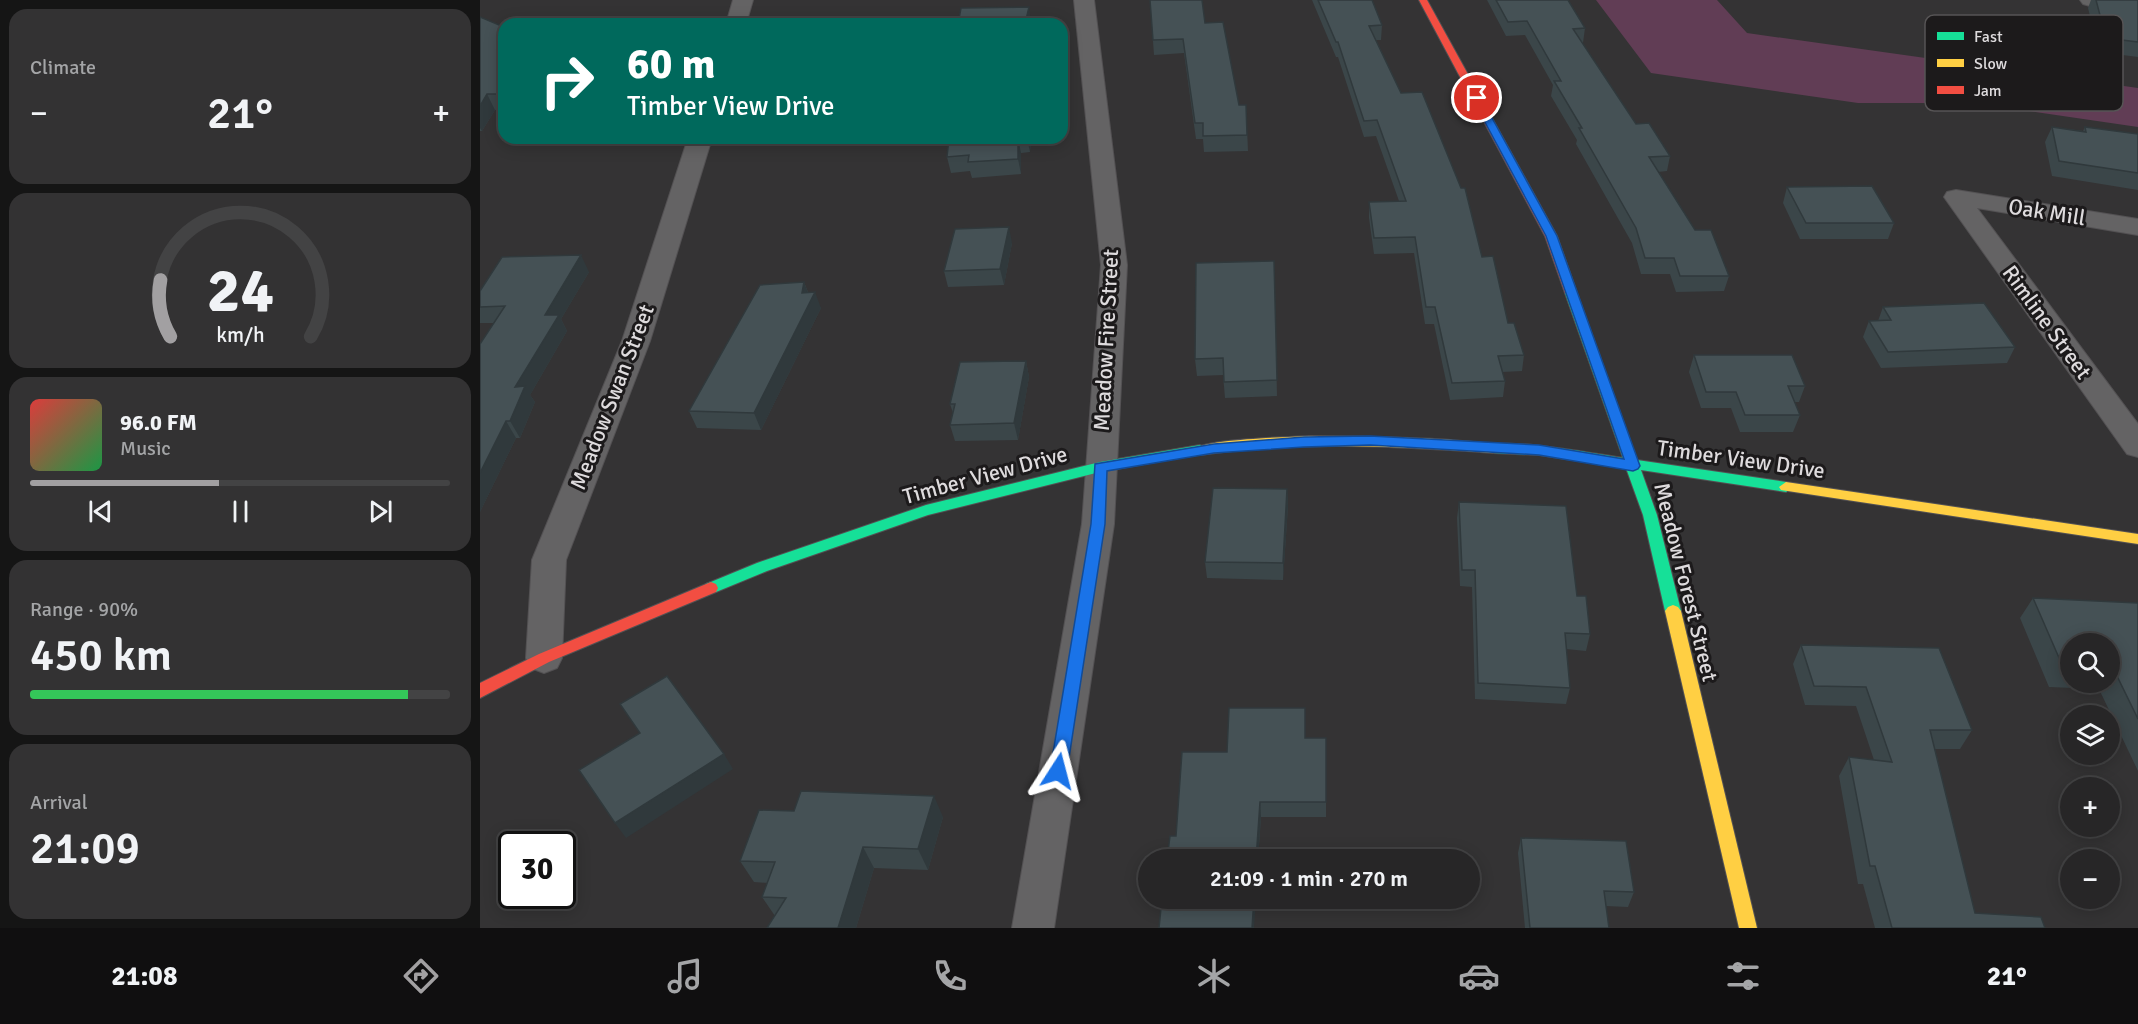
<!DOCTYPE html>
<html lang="en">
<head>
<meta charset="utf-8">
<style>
	:root { --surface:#272627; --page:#333233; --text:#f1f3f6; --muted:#a4a5a7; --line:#434344; --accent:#a2a0a2 }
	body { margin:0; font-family:Signika,sans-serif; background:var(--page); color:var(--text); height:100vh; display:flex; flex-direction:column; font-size:22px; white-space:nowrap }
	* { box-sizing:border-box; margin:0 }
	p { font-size:20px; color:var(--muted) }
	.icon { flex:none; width:33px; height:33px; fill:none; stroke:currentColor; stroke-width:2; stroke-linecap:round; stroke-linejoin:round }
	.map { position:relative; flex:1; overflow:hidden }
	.details { display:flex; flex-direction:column; gap:9px; padding:9px; background:#151515; width:480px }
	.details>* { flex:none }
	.top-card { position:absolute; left:18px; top:18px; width:570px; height:126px; border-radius:18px; box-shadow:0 3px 15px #0003,0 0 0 2px var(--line); background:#00695c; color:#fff; overflow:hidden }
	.buttons { position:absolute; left:1580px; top:633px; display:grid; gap:12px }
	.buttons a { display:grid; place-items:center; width:60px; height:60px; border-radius:50%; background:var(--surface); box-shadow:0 3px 15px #0003,0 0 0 2px var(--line); font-size:30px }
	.speed { position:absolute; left:18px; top:831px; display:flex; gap:12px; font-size:30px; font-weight:700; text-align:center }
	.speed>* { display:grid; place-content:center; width:78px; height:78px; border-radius:50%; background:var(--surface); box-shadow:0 3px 15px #0003,0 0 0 2px var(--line); line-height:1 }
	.speed .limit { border:3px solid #111; border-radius:9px; background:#fff; color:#111 }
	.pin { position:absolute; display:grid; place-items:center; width:51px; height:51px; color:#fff; margin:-26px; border:3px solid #fff; border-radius:50%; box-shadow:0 2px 6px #0007 }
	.me { position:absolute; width:66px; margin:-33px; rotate:9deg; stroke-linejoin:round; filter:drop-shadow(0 0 4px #0008) }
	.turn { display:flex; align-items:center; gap:21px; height:126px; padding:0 30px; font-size:27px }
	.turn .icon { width:78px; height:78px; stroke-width:2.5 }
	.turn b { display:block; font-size:42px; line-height:51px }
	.big { font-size:45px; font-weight:600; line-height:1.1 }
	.details .widget { flex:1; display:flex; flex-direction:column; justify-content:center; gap:9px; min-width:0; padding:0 21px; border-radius:18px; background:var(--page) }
	.details .dial { align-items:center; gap:0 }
	.dial svg { height:156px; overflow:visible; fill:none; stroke:var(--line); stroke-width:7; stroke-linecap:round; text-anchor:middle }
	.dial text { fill:var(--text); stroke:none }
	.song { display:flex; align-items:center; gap:18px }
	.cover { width:72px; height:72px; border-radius:9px; background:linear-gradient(135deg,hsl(0 70% 55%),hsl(140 70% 35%)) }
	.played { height:6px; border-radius:3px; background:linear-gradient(90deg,var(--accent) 45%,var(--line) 45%) }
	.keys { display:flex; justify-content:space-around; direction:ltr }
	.heat { display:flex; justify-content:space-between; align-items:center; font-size:33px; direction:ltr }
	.charge { height:9px; border-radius:4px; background:linear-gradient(90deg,#34c759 90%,var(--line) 0) }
	.trip { position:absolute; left:658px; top:849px; width:342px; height:60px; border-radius:30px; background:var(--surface); box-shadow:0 3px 15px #0003,0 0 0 2px var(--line); font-weight:600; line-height:60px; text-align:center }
	.menu { display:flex; height:96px; justify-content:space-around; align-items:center; background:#100f10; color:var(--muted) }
	.menu .icon { width:42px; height:42px }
	.menu .on { color:var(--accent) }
	.menu b { font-size:27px; color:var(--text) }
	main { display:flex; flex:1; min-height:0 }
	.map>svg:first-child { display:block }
	.green { fill:#613d55 }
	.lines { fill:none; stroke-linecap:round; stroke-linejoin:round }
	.street-casing { stroke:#535153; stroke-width:2 }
	.fast-casing { stroke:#535153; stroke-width:2 }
	.slow-casing { stroke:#535153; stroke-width:2 }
	.jam-casing { stroke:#535153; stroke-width:2 }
	.street { fill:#646364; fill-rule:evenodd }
	.fast { fill:#16e098; fill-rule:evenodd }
	.slow { fill:#ffcf43; fill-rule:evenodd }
	.jam { fill:#f24e42; fill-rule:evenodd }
	.wall { fill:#3b4649; fill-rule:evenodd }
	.shaded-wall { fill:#30393c }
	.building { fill:#455155; stroke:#30393c; stroke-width:1.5 }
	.route { fill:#1a73e8; stroke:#114b97; stroke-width:1.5 }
	.labels { text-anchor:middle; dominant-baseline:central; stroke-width:6; stroke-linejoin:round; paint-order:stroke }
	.street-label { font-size:22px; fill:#dedbdd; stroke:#1c1a1b }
	.key { fill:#1c1a1b; stroke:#565455; stroke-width:1.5 }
	.key-label { font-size:16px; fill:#dedbdd }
</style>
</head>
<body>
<main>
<section class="details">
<div class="widget"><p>Climate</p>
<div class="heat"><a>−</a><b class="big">21°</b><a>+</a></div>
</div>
<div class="widget dial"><svg viewBox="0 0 100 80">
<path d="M14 69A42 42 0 1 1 86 69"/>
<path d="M14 69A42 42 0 0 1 9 40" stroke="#a2a0a2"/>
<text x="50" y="56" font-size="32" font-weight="700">24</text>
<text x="50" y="72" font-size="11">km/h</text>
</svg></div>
<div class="widget">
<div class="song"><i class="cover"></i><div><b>96.0 FM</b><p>Music</p></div></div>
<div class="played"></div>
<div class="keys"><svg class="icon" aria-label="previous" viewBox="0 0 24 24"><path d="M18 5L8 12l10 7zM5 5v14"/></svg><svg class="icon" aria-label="pause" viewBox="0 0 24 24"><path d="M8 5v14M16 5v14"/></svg><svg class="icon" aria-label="next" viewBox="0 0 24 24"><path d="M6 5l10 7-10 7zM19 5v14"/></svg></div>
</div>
<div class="widget"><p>Range · 90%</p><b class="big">450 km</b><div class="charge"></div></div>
<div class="widget"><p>Arrival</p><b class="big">21:09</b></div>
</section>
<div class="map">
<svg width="1658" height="928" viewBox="0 0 1658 928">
	<rect width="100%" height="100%" fill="#343334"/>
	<!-- green -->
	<polygon class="green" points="1116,0 1237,0 1267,33 1658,88 1658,127 1493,103 1378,103 1171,73"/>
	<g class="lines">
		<defs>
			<g id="street">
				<polygon points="253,0 273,0 266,24 246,24"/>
				<polygon points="594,0 614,0 647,265 634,524 574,928 532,928 602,524 621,265"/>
				<polygon points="1600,0 1658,0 1658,12 1610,6 1603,4"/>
				<polygon points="208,138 232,138 170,341 86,560 82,658 77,668 64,673 51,668 46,658 52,560 142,341"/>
				<polygon points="1476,190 1658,219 1658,235 1497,208 1658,424 1658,457 1647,454 1464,197 1467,192"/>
			</g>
			<g id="fast">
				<path d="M1091,289l6,4 60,167 149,22 7,5 -7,5 -145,-22 16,45 24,96 -3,4 -5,2 -5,-2 -3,-4 -22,-96 -17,-47 -87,-13 -46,-2 -7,-5c10,-13 117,7 137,10l-58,-165z"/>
				<polygon points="720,445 727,450 725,453 620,472 448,515 287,571 236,592 226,592 224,588 226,584 277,563 446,505 620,462"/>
			</g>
			<g id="slow">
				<path d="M829,436c25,0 182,1 191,12l-7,5c-98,-7 -195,-12 -293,2l-7,-5c9,-11 97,-13 116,-14z"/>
				<polygon points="1306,482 1658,534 1658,544 1301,490 1299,487"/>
				<polygon points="1193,605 1198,607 1201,611 1277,928 1259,928 1185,611 1188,607"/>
			</g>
			<g id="jam">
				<polygon points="939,0 947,0 1077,236 1097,293 1095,296 1091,297 1085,293 1065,236"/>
				<polygon points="231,582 236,584 238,588 236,592 69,662 0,698 0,683 59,654"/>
			</g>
		</defs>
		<!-- street casing -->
		<use href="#street" class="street-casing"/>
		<!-- fast casing -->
		<use href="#fast" class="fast-casing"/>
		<!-- slow casing -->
		<use href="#slow" class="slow-casing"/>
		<!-- jam casing -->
		<use href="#jam" class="jam-casing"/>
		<!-- street -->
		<use href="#street" class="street"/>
		<!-- fast -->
		<use href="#fast" class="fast"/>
		<!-- slow -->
		<use href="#slow" class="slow"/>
		<!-- jam -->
		<use href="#jam" class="jam"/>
	</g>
	<!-- wall -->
	<g class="wall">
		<polygon points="670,0 725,23 759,105 766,105 768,151 724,152 723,139 716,139 704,53 674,55"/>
		<polygon points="832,0 892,0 902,25 901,40 896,40 921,93 1002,257 1028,323 1044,355 1042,371 1022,372 1025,381 1023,397 970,400 954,324 945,324 934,253 894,254 889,218 889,202 919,201 896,136 884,137 858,57 856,57"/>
		<polygon points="1007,0 1088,0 1105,28 1103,43 1102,43 1156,124 1190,156 1187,171 1178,172 1215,230 1249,276 1244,291 1196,292 1190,274 1161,274 1152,243 1096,144 1097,140 1071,96 1073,85 1045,35 1026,36"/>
		<polygon points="1611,0 1658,0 1658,57 1619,52 1608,8"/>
		<polygon points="0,17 24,27 24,109 15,110 2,131 0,131"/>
		<polygon points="1572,127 1603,131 1605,127 1658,134 1658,190 1572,176 1565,142"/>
		<polygon points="469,138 551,138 550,152 541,153 541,174 492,178 490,171 471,173 467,157"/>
		<polygon points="1307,187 1414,223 1408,239 1320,239 1303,203"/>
		<polygon points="532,243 524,285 468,287 464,271"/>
		<polygon points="794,261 797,396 745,398 743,375 717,376 715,359"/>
		<polygon points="109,272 81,319 87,331 50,395 55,402 40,438 36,438 0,512 14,323 0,323 0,291"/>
		<polygon points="324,282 328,292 341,308 281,430 217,428 209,411"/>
		<polygon points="1403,307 1535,347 1527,363 1401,368 1383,337 1389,321 1398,321"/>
		<polygon points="1214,355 1325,386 1319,402 1314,402 1320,415 1313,432 1260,432 1251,408 1221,408 1209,372"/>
		<polygon points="546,361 549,377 538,440 475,441 470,425 473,413 470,404"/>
		<polygon points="807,489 808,506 803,580 727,578 725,562"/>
		<polygon points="979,502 1097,596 1110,634 1106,651 1086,649 1090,688 1086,704 995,699 992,587 980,586 977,518"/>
		<path d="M1553,598l105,5v168l-39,-82 -50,-2 -29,-69zM1590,644h39v38h-39z"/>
		<polygon points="1321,645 1492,730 1480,749 1455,749 1495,913 1565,928 1395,928 1383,884 1378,884 1359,776 1369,757 1394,760 1376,706 1325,705 1313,664"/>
		<polygon points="825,738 846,738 846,817 781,817 778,860 687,860 696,836 747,752"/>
		<polygon points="463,817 448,870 394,868 376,928 287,928 295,916 282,897 288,883 274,882 260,861"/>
		<polygon points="1041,838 1154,892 1148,907 1126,906 1129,928 1045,928 1038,853"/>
	</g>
	<!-- shaded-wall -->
	<g class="shaded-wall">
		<polygon points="549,7 551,22 551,24 545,24"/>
		<polygon points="24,88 24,101 20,94"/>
		<polygon points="7,94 15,110 2,131 0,128 0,106"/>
		<polygon points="538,138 541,153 541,174 538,159"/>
		<polygon points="547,138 551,138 550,152"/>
		<polygon points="529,227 532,243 524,285 520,269"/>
		<polygon points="101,255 109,272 81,319 87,331 50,395 55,402 40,438 30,421 35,387 65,315"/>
		<polygon points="324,282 330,298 335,292 341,308 281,430 274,413"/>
		<polygon points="546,361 549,377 538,440 534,423"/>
		<polygon points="26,421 36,438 0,512 0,473"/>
		<polygon points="807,489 808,506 803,580 803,563"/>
		<polygon points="244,754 253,769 146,838 135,823"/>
		<polygon points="454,796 463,817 448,870 438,849"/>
		<polygon points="780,802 781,817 778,860 776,860"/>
		<polygon points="383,847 394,868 376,928 358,928"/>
		<polygon points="774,898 776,898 774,928 772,928"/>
	</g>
	<!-- building -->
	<g class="building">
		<polygon points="670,0 722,0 725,23 743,22 759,105 766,105 767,135 723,136 723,123 715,123 703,39 673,40"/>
		<polygon points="838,0 892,0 902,25 889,26 921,93 942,92 981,188 985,188 1002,257 1013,256 1028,323 1034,323 1044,355 1018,356 1025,381 972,383 955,307 946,307 935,237 894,238 889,202 926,201 897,120 884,121 858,42 856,42"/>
		<polygon points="1016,0 1088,0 1105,28 1093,29 1156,124 1169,123 1190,156 1169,157 1215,230 1231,230 1249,276 1200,276 1194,258 1165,258 1156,228 1099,128 1102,128 1074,81 1081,81 1047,21 1028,22"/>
		<polygon points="1616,0 1658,0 1658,42 1626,38"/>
		<polygon points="549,7 545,24 478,24 481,8"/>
		<polygon points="0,17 24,27 24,88 20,94 7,94 0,106"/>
		<polygon points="190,19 188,24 133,24 134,22"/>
		<polygon points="1572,127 1606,132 1605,127 1658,134 1658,173 1579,161"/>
		<polygon points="469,138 538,138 538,159 488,162 489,155 467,157"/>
		<polygon points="1392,186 1414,223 1326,223 1307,187"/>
		<polygon points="529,227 520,269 464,271 475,229"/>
		<polygon points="101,255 65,315 79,315 35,387 45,386 30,421 26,421 0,473 0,344 25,306 0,307 0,291 22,257"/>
		<polygon points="794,261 797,380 744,382 743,358 715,359 716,263"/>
		<polygon points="324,282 322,293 335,292 274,413 209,411 280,285"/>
		<polygon points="1504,303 1535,347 1408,352 1389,321 1411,320 1403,307"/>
		<polygon points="1214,355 1312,355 1325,386 1308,386 1320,415 1265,415 1256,392 1226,392"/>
		<polygon points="546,361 534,423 470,425 475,404 470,404 480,362"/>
		<polygon points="733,488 807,489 803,563 725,562"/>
		<polygon points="979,502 1086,506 1097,596 1106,596 1110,634 1085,633 1090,688 998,683 995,570 982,570"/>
		<polygon points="1553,598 1658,603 1658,719 1634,670 1629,669 1629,644 1590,644 1590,667 1583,667"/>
		<polygon points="1321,645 1459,648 1492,730 1450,730 1495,913 1561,917 1565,928 1412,928 1395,866 1390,866 1369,757 1412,762 1386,687 1334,686"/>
		<polygon points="187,676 244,754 135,823 99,770 160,733 140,704"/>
		<polygon points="749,708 825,708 825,738 846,738 846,802 780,802 776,860 687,860 690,836 696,836 702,752 747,752"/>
		<polygon points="321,791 454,796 438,849 383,847 358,928 287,928 306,898 282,897 295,862 260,861 279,810 314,811"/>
		<polygon points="1041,838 1146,841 1154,892 1124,891 1129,928 1050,928"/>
		<polygon points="682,898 774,898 772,928 679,928"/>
	</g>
	<!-- route -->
	<polygon class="route" points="997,95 1001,98 1077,236 1160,466 1158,469 1153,471 1059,455 890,445 824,447 734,453 627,471 625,524 587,771 584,776 578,778 572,776 570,771 611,524 615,464 734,444 824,437 890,436 1059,445 1144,459 1066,236 992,98"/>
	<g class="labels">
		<!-- street labels -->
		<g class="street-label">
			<text transform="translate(1567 212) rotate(9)">Oak Mill</text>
			<text transform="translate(1567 322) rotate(54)">Rimline Street</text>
			<text transform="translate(626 340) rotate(-87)">Meadow Fire Street</text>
			<text transform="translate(132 397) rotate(-69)">Meadow Swan Street</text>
			<text transform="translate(1261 459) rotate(8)">Timber View Drive</text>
			<text transform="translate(505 475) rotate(-15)">Timber View Drive</text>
			<text transform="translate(1206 582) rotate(76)">Meadow Forest Street</text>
		</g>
	</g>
	<!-- legend -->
	<rect x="1445" y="15" width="198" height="96" rx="9" class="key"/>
	<rect x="1457" y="32" width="27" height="8" fill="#16e098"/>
	<rect x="1457" y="59" width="27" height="8" fill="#ffcf43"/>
	<rect x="1457" y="86" width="27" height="8" fill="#f24e42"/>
	<g class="key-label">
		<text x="1494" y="42">Fast</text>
		<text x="1494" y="69">Slow</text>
		<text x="1494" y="96">Jam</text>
	</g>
</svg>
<div class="buttons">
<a><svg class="icon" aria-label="search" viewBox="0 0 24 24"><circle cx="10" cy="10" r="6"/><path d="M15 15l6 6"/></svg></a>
<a><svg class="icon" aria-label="layers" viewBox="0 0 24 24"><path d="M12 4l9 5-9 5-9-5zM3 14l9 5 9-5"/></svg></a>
<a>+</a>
<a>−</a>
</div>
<div class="speed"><div class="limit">30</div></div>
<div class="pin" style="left:997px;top:98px;background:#d93025"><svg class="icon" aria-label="arrive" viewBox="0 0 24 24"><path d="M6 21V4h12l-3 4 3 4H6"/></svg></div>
<svg class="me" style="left:578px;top:771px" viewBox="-20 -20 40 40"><path d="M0-17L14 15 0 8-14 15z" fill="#1a73e8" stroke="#fff" stroke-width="4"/></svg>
<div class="trip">21:09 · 1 min · 270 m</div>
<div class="top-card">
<div class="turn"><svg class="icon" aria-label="right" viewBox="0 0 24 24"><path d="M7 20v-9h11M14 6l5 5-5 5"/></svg><div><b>60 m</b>Timber View Drive</div></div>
</div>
</div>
</main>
<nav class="menu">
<b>21:08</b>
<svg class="icon on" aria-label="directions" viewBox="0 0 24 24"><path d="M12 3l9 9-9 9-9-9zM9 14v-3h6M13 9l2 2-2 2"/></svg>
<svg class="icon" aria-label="music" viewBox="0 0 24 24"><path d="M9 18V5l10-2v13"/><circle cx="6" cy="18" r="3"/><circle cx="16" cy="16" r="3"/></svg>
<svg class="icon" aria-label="phone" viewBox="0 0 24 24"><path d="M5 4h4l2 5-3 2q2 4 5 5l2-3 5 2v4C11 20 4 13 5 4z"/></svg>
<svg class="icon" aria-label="climate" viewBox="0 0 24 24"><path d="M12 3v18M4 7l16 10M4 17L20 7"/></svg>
<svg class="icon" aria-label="car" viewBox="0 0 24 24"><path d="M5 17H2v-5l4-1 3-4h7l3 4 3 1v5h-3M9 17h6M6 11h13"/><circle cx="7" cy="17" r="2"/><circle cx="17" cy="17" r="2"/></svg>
<svg class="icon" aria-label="filters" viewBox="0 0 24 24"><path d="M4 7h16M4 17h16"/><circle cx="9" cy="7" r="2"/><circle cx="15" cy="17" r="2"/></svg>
<b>21°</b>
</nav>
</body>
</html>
